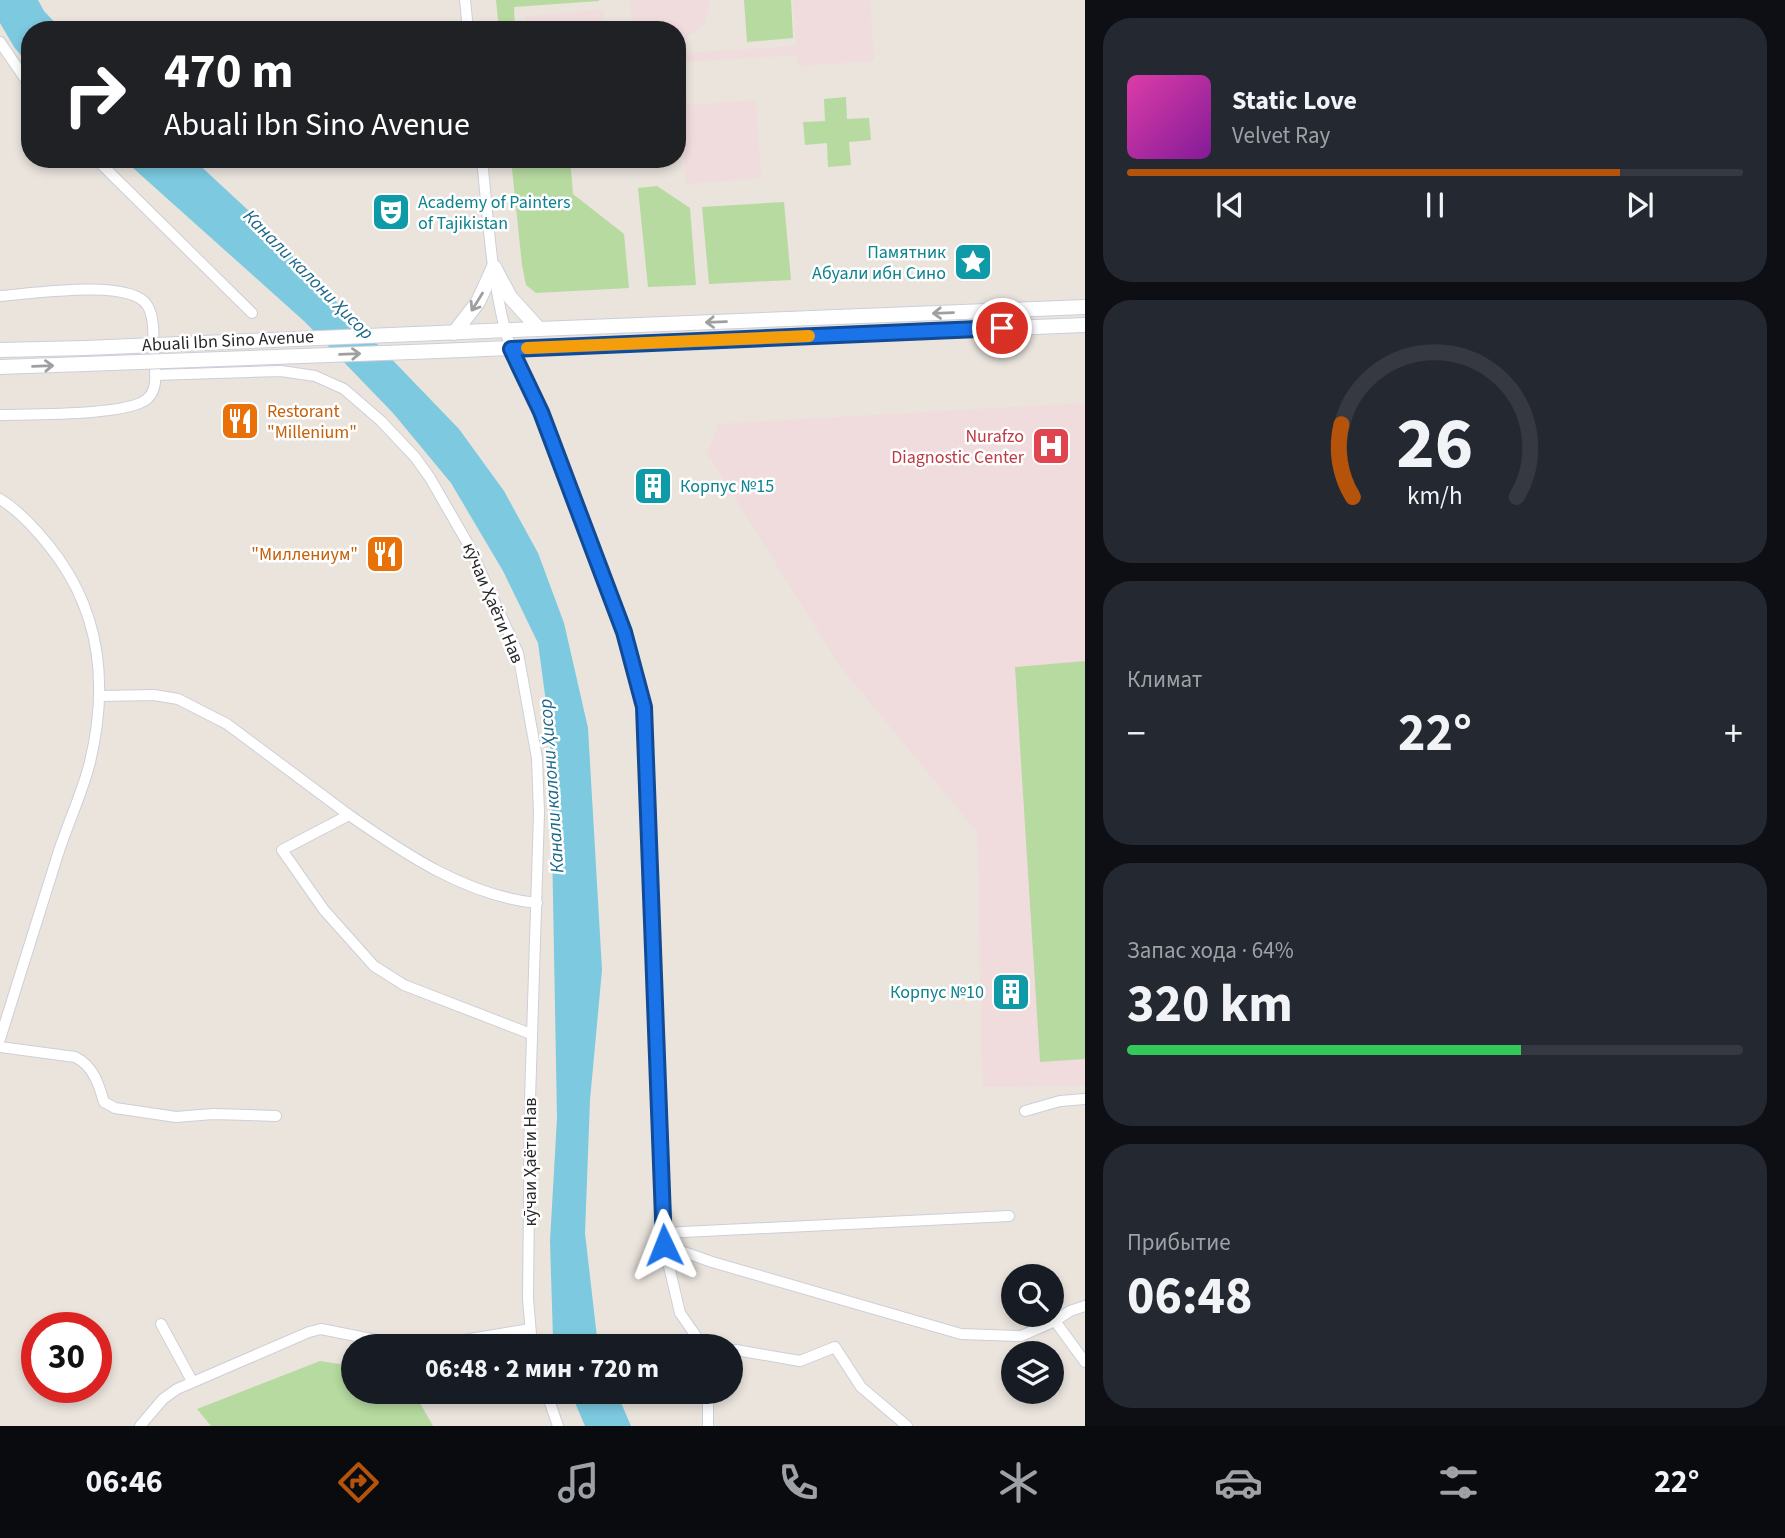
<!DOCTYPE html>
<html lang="ru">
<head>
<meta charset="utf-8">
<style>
	:root { --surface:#171b24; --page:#242831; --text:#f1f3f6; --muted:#9ea1a6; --line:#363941; --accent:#b45309 }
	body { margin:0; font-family:"Source Sans 3",sans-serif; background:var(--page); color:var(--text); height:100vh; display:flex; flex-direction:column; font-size:26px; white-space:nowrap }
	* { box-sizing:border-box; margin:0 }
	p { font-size:23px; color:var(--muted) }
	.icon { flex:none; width:38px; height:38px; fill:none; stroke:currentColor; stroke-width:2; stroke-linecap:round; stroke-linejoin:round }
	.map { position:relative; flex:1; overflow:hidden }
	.drawer { display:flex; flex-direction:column; gap:18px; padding:18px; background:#0d0f14; width:700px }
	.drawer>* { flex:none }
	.hud { position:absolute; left:21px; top:21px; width:665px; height:147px; border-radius:28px; box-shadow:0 4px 10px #0003; background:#202124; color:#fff; overflow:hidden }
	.controls { position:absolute; left:1001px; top:1264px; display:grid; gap:14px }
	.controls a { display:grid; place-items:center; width:63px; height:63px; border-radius:50%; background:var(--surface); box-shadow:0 4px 10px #0003; font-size:35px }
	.speed { position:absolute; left:21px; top:1312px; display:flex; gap:14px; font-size:35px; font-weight:700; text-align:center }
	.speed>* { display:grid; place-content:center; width:91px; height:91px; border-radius:50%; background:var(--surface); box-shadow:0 4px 10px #0003; line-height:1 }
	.speed .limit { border:10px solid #d22; background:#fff; color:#111 }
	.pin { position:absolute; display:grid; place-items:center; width:60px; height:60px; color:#fff; margin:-30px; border:4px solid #fff; border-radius:50%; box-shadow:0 2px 7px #0007 }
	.me { position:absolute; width:77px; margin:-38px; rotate:358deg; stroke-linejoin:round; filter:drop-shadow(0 0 5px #0008) }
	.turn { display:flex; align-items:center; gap:24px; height:147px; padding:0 28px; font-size:32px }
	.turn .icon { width:91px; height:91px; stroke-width:2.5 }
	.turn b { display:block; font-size:49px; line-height:60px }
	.big { font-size:52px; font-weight:700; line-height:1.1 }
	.drawer .tile { flex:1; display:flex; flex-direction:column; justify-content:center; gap:10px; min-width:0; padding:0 24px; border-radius:28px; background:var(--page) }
	.drawer .dial { align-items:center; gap:0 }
	.dial svg { height:182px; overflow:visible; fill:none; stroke:var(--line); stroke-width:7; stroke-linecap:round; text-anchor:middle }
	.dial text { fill:var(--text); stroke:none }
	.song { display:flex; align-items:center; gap:21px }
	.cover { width:84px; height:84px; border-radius:10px; background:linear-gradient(135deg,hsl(320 70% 55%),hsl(290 70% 35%)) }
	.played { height:7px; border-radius:4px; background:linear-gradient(90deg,var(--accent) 80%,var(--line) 80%) }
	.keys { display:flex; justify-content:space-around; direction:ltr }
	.heat { display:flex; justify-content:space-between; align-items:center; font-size:38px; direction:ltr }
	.charge { height:10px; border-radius:5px; background:linear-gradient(90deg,#34c759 64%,var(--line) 0) }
	.trip { position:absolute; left:341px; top:1334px; width:402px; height:70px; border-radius:35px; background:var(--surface); box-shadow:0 4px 10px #0003; font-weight:700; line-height:70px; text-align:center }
	.tabs { display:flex; height:112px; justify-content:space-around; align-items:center; background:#090b0e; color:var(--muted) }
	.tabs .icon { width:49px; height:49px }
	.tabs .active { color:var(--accent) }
	.tabs b { font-size:32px; color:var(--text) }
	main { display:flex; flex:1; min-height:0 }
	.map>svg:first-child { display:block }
	.medical { fill:#f0dbdd }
	.green { fill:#b6daa0 }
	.water { fill:#7cc9e0 }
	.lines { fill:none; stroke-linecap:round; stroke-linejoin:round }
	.minor-casing { stroke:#cccfd9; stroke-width:12 }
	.secondary-casing { stroke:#cccfd9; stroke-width:16 }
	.minor { stroke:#fff; stroke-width:10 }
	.secondary { stroke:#fff; stroke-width:14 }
	.secondary-bridge-casing { stroke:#cccfd9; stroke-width:16; stroke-linecap:butt }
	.secondary-bridge { stroke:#fff; stroke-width:14 }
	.oneway { stroke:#9f9f9f }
	.route-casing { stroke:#114b97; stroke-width:18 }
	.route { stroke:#1a73e8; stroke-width:12 }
	.slow { stroke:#f59e0b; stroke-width:12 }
	.labels { text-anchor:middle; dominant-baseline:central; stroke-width:5; stroke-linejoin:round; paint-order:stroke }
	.culture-label { font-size:18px; fill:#0d838f; stroke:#fff; text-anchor:start }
	.street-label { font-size:18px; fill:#292929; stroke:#fff }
	.food-label { font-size:18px; fill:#c56008; stroke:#fff; text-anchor:start }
	.health-label { font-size:18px; fill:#be3a42; stroke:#fff; text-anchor:end }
	.water-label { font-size:19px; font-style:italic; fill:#1d688a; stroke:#fff }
</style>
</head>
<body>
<main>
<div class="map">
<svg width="1085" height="1426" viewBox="0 0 1085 1426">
	<rect width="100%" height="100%" fill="#eae4dd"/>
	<!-- medical -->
	<g class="medical">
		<polygon points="630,0 710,0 706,21 696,32 682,39 684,53 796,46 793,0 870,0 874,61 798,66 797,55 684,62 687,105 756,100 761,178 686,184 683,131 677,131 677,30 639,30 632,19"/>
		<polygon points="603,10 605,30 526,30 525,16"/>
		<polygon points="1085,403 1085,1086 983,1087 977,832 839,665 707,453 719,424"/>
	</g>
	<!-- green -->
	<g class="green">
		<polygon points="496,0 599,0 599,1 514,7 515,30 499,30"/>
		<polygon points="744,0 791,0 793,38 747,42"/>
		<polygon points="846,97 847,119 869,118 871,140 849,142 851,165 828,167 827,143 805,145 803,122 825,121 824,99"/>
		<polygon points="511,159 570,159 573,194 624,234 629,288 536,293 526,285 522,265"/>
		<polygon points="657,186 690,208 696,285 648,287 638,188"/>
		<polygon points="784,202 791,280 709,284 702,207"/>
		<polygon points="1085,661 1085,1059 1040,1062 1015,667"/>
		<polygon points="320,1361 353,1366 354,1391 413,1391 433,1426 211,1426 197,1409"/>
	</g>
	<!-- water -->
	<g class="water">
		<polygon points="0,0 38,0 44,11 62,30 30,30 30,66 14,47 0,23"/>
		<polygon points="123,159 193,159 250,212 459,429 504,491 538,553 564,623 588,728 602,970 590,1100 585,1233 598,1346 556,1346 553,1339 550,1241 557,1118 550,732 538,643 503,571 451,483 393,413 305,322"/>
		<polygon points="570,1391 616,1391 631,1426 585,1426"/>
	</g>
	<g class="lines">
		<defs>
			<g id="minor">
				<polyline points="465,0 468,30"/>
				<polyline points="0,42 30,86"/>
				<polyline points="96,159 252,313"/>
				<path d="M482,159c6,58 9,118 24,174 8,29 26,55 37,83 37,96 74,192 101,291l20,538 16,68 16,23 3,10"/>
				<path d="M0,296c30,-2 130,-18 147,9 8,12 6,33 7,48"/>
				<polyline points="155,375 281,371 315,376 344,389 381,421 415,457 430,478 468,544 518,653 537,758 539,813 530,1100 528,1299 532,1346"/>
				<path d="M0,415c30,-1 127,1 147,-16 9,-7 9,-20 8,-30"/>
				<path d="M0,499c24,15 43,38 59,60 43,61 48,132 31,203 -8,32 -23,63 -33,95 -19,61 -38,121 -57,182"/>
				<polyline points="100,696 154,695 178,699 227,724 349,815 282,850 324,910 374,966 404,985 531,1034"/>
				<path d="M349,815c56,39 118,81 188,88"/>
				<path d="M0,1047l75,10c18,8 24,28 29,45l11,6 61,9 37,-3 63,2"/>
				<polyline points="1025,1111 1060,1101 1085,1099"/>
				<polyline points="663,1233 1009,1216"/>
				<polyline points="664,1245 712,1262 961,1334 1021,1336 1055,1321 1070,1311 1085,1306"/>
				<polyline points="1055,1321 1085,1362"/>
				<polyline points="161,1324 192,1381"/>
				<polyline points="428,1346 530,1329"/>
				<polyline points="736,1350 800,1361 835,1347 861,1387 907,1426"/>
				<polyline points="546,1391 558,1426"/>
				<polyline points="708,1391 708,1426"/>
				<polyline points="140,1426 163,1399 177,1389 309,1332 321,1329 406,1346"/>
			</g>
			<g id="secondary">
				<polyline points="494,267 510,297 539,329"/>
				<polyline points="438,333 1085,307"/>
				<polyline points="454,333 478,302 494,267"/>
				<polyline points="0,350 85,348"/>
				<polyline points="438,351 1085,325"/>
				<polyline points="0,367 85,364"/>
			</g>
		</defs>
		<!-- minor casing -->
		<use href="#minor" class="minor-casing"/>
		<!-- secondary casing -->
		<use href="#secondary" class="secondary-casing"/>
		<!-- minor -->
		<use href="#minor" class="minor"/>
		<!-- secondary -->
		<use href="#secondary" class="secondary"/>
		<defs>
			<g id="secondary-bridge">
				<polyline points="85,348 438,333"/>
				<polyline points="85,364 438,351"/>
			</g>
		</defs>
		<!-- secondary-bridge casing -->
		<use href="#secondary-bridge" class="secondary-bridge-casing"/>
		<!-- secondary-bridge -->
		<use href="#secondary-bridge" class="secondary-bridge"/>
	</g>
	<!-- one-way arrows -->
	<defs><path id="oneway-shaft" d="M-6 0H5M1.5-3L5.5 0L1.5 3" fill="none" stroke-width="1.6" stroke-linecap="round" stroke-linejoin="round" transform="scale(1.75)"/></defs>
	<g class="oneway">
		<use href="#oneway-shaft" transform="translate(477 302) rotate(122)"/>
		<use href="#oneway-shaft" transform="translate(943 313) rotate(178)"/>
		<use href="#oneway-shaft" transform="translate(716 322) rotate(178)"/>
		<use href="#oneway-shaft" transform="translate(350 354) rotate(-2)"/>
		<use href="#oneway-shaft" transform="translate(43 366) rotate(-2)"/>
	</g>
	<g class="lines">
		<defs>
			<polyline id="route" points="664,1245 644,707 624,632 541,412 511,349 1002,328"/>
		</defs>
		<!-- route casing -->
		<use href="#route" class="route-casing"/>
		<!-- route -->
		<use href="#route" class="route"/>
		<!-- slow -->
		<polyline class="slow" points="527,348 809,336"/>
	</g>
	<!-- icons -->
	<defs>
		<symbol id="theatre-square" viewBox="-11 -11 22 22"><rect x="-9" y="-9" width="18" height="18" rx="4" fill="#0f9aa8" stroke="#fff"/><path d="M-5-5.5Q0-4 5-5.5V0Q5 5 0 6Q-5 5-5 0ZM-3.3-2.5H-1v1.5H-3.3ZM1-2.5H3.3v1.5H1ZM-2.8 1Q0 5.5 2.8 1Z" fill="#fff"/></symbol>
		<symbol id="sight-square" viewBox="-11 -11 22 22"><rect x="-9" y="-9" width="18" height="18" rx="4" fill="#0f9aa8" stroke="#fff"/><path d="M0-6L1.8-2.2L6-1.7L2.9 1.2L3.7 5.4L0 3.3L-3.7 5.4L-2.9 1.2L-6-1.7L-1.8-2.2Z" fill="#fff"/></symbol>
		<symbol id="restaurant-square" viewBox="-11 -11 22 22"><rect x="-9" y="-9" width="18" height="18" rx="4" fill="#e8710a" stroke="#fff"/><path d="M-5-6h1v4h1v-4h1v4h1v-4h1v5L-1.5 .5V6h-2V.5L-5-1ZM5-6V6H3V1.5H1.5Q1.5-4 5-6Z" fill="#fff"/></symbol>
		<symbol id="hospital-square" viewBox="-11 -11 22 22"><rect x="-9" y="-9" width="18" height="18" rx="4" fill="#e0444e" stroke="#fff"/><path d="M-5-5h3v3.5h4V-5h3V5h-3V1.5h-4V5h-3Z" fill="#fff"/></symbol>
		<symbol id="building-square" viewBox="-11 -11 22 22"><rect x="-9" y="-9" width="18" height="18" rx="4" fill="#0f9aa8" stroke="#fff"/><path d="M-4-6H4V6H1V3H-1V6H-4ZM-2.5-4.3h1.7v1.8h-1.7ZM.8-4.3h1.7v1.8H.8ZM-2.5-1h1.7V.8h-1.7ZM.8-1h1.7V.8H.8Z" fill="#fff"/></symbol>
	</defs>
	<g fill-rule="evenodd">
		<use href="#theatre-square" x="369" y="190" width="44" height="44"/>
		<use href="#sight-square" x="951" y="240" width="44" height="44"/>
		<use href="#restaurant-square" x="218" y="399" width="44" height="44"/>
		<use href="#hospital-square" x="1029" y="424" width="44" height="44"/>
		<use href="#building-square" x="631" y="464" width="44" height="44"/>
		<use href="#restaurant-square" x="363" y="532" width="44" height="44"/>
		<use href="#building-square" x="989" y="970" width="44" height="44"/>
	</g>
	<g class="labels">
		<!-- culture labels -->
		<g class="culture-label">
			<text x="418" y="202">Academy of Painters<tspan x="418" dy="21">of Tajikistan</tspan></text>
			<text x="946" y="252" text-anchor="end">Памятник<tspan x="946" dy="21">Абуали ибн Сино</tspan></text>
			<text x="680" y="486">Корпус №15</text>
			<text x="984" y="992" text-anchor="end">Корпус №10</text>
		</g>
		<!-- street labels -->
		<g class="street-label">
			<text transform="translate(228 341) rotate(-3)">Abuali Ibn Sino Avenue</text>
			<text transform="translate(493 603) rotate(67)">кӯчаи Ҳаёти Нав</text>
			<text transform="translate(530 1162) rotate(-90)">кӯчаи Ҳаёти Нав</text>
		</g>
		<!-- food labels -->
		<g class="food-label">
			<text x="267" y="411">Restorant<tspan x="267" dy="21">"Millenium"</tspan></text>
			<text x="358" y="554" text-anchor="end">"Миллениум"</text>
		</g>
		<!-- health labels -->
		<g class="health-label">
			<text x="1024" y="436">Nurafzo<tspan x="1024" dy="21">Diagnostic Center</tspan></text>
		</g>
		<!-- water labels -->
		<g class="water-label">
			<text transform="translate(308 275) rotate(45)">Канали калони Ҳисор</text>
			<text transform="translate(552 786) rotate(-94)">Канали калони Ҳисор</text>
		</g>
	</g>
</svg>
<div class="controls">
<a><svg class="icon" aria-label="search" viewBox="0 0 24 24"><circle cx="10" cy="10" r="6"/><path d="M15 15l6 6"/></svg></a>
<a><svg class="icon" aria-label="layers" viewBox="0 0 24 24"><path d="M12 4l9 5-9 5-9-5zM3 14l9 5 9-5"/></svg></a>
</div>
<div class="speed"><div class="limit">30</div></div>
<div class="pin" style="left:1002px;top:328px;background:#d93025"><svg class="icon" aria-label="arrive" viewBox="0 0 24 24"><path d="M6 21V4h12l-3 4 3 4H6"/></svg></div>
<svg class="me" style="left:664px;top:1245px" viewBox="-20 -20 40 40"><path d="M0-17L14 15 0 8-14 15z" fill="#1a73e8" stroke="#fff" stroke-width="4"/></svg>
<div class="trip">06:48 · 2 мин · 720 m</div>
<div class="hud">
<div class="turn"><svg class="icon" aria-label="right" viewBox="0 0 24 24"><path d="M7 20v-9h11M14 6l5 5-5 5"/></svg><div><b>470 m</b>Abuali Ibn Sino Avenue</div></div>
</div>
</div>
<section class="drawer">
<div class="tile">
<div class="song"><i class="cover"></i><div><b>Static Love</b><p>Velvet Ray</p></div></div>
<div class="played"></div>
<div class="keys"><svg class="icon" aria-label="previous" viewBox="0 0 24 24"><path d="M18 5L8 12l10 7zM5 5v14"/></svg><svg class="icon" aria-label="pause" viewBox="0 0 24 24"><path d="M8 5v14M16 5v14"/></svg><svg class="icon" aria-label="next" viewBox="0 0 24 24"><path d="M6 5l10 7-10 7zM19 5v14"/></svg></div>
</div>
<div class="tile dial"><svg viewBox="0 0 100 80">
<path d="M14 69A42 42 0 1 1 86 69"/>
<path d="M14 69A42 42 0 0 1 9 37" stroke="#b45309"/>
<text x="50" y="56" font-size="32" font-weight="700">26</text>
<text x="50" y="72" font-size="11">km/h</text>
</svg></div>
<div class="tile"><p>Климат</p>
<div class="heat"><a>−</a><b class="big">22°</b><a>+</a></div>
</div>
<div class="tile"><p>Запас хода · 64%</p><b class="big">320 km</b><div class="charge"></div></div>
<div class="tile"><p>Прибытие</p><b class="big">06:48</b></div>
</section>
</main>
<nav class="tabs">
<b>06:46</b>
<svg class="icon active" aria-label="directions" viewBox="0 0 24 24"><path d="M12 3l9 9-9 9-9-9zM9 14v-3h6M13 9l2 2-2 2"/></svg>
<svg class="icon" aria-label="music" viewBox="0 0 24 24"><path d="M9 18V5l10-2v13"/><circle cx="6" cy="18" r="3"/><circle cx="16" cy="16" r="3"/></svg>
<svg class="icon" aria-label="phone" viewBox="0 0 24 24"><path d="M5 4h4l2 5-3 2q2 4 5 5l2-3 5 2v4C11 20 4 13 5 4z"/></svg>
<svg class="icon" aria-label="climate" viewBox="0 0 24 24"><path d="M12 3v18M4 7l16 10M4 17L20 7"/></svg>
<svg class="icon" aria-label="car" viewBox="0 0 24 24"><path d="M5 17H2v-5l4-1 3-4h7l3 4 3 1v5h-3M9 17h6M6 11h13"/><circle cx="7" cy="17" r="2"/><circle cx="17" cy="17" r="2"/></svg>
<svg class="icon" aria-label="filters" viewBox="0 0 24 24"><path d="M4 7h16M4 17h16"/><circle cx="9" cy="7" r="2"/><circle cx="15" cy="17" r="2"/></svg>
<b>22°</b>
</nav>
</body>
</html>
